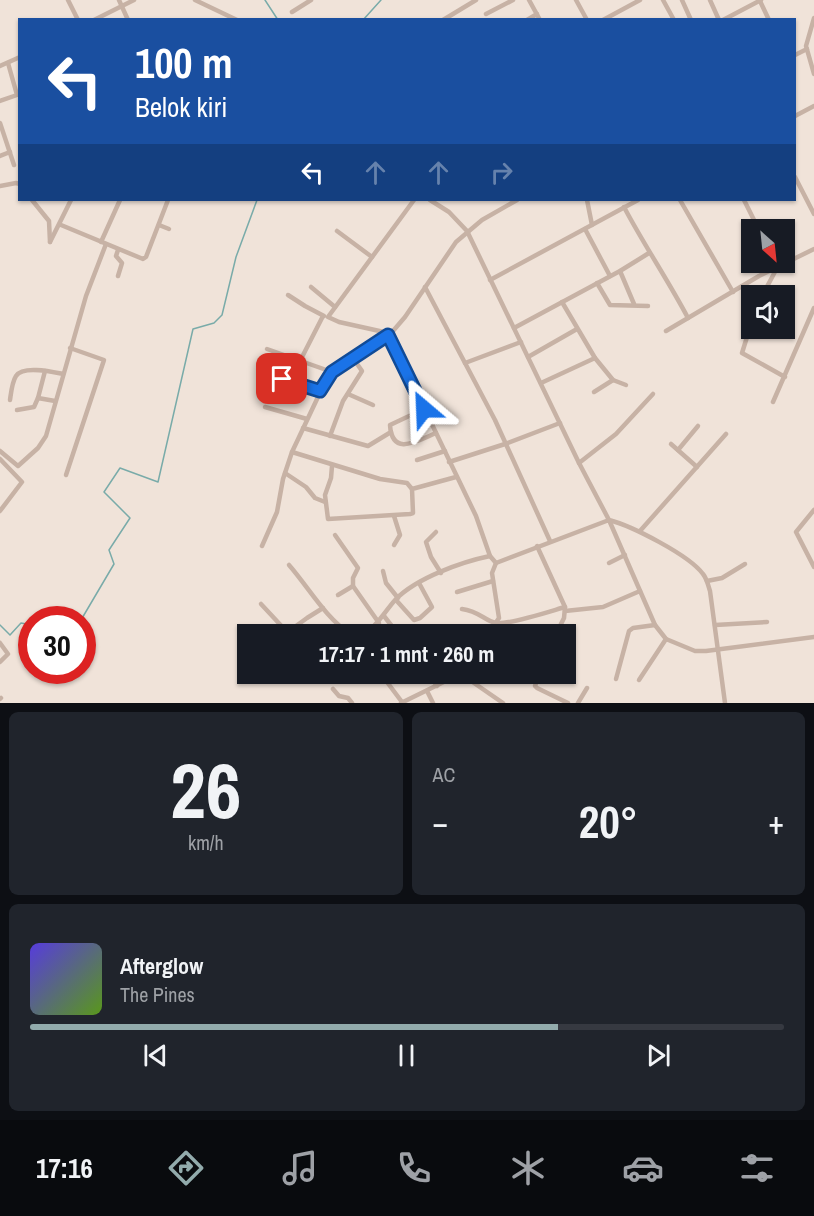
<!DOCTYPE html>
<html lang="id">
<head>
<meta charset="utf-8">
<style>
	:root { --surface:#171b24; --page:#20242c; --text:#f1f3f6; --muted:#9ea1a6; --line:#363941; --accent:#92abac }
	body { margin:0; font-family:"Archivo Narrow",sans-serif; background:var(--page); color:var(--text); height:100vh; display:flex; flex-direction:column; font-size:22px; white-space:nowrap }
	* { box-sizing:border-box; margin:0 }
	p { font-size:20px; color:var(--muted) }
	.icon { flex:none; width:33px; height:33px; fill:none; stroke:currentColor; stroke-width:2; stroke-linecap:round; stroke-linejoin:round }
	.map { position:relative; height:703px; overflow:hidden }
	.side { display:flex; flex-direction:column; gap:9px; padding:9px; background:#0d0f14; flex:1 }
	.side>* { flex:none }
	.top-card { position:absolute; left:18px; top:18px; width:778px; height:183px; border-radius:0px; box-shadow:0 2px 4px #0004; background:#1a4fa0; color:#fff; overflow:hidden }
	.needle { width:39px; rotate:153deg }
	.tools { position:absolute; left:741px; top:219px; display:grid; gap:12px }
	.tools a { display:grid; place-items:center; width:54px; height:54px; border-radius:0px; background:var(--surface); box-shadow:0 2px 4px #0004; font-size:30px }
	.speed { position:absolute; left:18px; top:606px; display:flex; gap:12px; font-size:30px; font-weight:700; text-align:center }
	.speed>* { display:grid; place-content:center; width:78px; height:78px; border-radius:50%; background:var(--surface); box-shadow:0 2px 4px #0004; line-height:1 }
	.speed .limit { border:9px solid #d22; background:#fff; color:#111 }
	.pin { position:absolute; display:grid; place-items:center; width:51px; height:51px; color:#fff; margin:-26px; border-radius:12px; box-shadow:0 3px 9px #0006 }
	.me { position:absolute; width:66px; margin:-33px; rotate:334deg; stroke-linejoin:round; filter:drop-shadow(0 0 4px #0008) }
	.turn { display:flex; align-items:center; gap:21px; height:126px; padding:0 18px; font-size:27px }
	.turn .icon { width:78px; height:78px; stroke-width:2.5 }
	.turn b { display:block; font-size:42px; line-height:51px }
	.lanes { display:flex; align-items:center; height:57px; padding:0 18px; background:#0003; justify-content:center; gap:30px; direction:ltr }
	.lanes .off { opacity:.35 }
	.big { font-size:45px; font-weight:700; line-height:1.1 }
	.side .tile { flex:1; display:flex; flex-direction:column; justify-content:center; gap:9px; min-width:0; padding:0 21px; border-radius:9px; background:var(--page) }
	.side .dial { align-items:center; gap:0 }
	.dial b { font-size:78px; line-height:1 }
	.song { display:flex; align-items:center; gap:18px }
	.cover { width:72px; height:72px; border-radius:9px; background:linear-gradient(135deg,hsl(250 70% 55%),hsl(90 70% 35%)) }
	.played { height:6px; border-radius:3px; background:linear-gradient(90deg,var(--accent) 70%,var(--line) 70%) }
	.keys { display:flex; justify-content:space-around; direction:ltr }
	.heat { display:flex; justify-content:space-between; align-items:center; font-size:33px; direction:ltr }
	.side .tiles { flex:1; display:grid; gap:9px; grid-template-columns:1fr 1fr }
	.tile:last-child { grid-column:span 2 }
	.trip { position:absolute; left:237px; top:624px; width:339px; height:60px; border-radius:0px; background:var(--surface); box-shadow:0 2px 4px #0004; font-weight:700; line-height:60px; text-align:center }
	.tab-bar { display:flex; height:96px; justify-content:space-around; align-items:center; background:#090b0e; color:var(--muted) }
	.tab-bar .icon { width:42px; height:42px }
	.tab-bar .on { color:var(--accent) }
	.tab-bar b { font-size:27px; color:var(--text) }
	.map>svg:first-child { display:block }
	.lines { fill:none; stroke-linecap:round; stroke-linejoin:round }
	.stream { stroke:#79aba9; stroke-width:1.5 }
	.minor { stroke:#c7b2a5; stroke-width:4.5 }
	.route-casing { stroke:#114b97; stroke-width:15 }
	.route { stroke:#1a73e8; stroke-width:10 }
</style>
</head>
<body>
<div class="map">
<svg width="814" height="703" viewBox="0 0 814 703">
	<rect width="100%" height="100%" fill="#f0e3d9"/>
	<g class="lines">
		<!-- stream -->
		<g class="stream">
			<polyline points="265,0 278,20"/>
			<polyline points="363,20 381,0"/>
			<polyline points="81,620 114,564 109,550 130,518 104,492 120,468 158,482 193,329 214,323 222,315 236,257 257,200"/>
			<polyline points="0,625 10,635 21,623 32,625"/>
		</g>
		<!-- minor -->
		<g class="minor">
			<polyline points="68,0 78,20"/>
			<polyline points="119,0 128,20"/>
			<polyline points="195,0 237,20"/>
			<polyline points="529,0 540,20"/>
			<polyline points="576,0 587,20"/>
			<polyline points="663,0 674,20"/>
			<polyline points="682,0 691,20"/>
			<polyline points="710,0 719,20"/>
			<polyline points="760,1 769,20"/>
			<polyline points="292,12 311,0"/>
			<polyline points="486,14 513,0"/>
			<polyline points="814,18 806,46 814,74"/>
			<polyline points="94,20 134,0"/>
			<polyline points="443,20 476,0"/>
			<polyline points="527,20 537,14"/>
			<polyline points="603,20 640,0"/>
			<polyline points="723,20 761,0"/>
			<polyline points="795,55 807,49"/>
			<polyline points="0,66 20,57"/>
			<polyline points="0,101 17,95 8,63"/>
			<polyline points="795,116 814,106"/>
			<polyline points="0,123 14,165"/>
			<polyline points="0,156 10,152"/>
			<polyline points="795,177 814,214"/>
			<polyline points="0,186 16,183 20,184"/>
			<polyline points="32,200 49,221 50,242"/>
			<polyline points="414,200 328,317 339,322 384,332 389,335 476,516 490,556 496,563"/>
			<path d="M430,200l19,12 18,19 112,232 30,57c23,6 80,35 94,54 4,5 5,11 7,17l15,112"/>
			<polyline points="587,200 592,225"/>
			<polyline points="680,200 733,292"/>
			<polyline points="744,200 759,230"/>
			<path d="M624,207c20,38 44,73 64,111"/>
			<polyline points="61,225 143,259 146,257 168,200"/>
			<polyline points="159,225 169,229"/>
			<polyline points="585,229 610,276"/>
			<polyline points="337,231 372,257"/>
			<polyline points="50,242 71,200"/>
			<polyline points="101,242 120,200"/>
			<polyline points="620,271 634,304"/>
			<polyline points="118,276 122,263 116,256 118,250"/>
			<polyline points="490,280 638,200"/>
			<polyline points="597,283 610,305 648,306"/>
			<polyline points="311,287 335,307"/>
			<polyline points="425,287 495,420 550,541"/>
			<polyline points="288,295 305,306 324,316"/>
			<polyline points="762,296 777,268 775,262"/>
			<polyline points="562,302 595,358 613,380 626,385"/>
			<polyline points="752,321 742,353 785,377"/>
			<polyline points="514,328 620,271 649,253"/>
			<polyline points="666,331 759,276 814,249"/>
			<polyline points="267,349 332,372"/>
			<polyline points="528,357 577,329"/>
			<polyline points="300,361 323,316"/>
			<polyline points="465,363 521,342"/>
			<polyline points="263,373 320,391"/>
			<polyline points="541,383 595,358"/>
			<polyline points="594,392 613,380"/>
			<polyline points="348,394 373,405"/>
			<polyline points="38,398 45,371"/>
			<path d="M10,400c1,-7 2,-18 6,-24 7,-11 37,-4 47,-2"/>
			<polyline points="773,402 814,308"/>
			<polyline points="265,407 307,419"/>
			<path d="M424,409l-34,16c2,32 27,16 46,8"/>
			<polyline points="17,410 34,407 38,398 55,401"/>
			<polyline points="303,428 368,446 391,432"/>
			<polyline points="330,436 343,401 362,371 353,358"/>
			<polyline points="671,444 697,467"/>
			<polyline points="678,450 698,426"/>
			<polyline points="0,451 18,466 38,448 46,436 86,296 106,244"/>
			<polyline points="292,452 380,479 407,483 412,489"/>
			<polyline points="0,459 22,482 0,511"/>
			<polyline points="417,460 445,451"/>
			<polyline points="449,462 505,444 560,423"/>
			<polyline points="579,463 616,434 653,394"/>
			<polyline points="332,466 331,478 325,495 328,519 410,514 413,513 412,489 456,477"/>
			<polyline points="285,473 306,487 315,498 325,502"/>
			<polyline points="66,475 104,360 70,348"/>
			<polyline points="814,510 796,532 814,567"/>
			<polyline points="640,531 726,434"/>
			<polyline points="436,532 426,542 431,557 441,573"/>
			<polyline points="335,535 358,568 353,578 353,586 379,623"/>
			<polyline points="394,545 400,535 394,516"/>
			<polyline points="262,546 277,512 283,479 292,452 326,380 342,365 387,338 405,317 456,242 482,220 517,200"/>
			<polyline points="537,546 565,607 564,618 556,634"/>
			<polyline points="609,563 625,555"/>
			<path d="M289,565c20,23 36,52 61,69"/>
			<polyline points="383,571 386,583 398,598"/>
			<polyline points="707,581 722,578 745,564"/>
			<polyline points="457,592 493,581"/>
			<polyline points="338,595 353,586"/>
			<polyline points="396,600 414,620 420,618 432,607 419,583"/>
			<polyline points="261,604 288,633"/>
			<path d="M462,609c17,2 23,12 34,14 13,2 55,-12 69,-16"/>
			<polyline points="565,611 603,607 640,591"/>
			<polyline points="384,616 398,634"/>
			<polyline points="715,625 767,622"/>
			<polyline points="285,634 307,618 323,608"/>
			<path d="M365,634c13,-9 20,-23 31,-35 21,-21 65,-37 94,-43"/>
			<polyline points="488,634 499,618 492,573 496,563 609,520 655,625 666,639 695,651 706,651 814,637"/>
			<polyline points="0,643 8,654 0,662"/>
			<polyline points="381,674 402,702"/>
			<polyline points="428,674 437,686"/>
			<polyline points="461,674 503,703"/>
			<polyline points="527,674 538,677"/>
			<polyline points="539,674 535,686 537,688 568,703"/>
			<polyline points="616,679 629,631 633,628 655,625"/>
			<polyline points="639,680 666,639"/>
			<polyline points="333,689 339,696 348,698 352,703"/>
			<polyline points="427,691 433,703"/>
			<polyline points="0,699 1,698"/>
			<polyline points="401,703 460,674"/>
			<polyline points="578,703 587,688"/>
		</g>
	</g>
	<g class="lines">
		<defs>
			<polyline id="route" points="282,379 320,391 332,372 388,335 424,409"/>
		</defs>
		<!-- route casing -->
		<use href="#route" class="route-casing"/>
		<!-- route -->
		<use href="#route" class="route"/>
	</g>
</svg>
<div class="tools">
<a><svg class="needle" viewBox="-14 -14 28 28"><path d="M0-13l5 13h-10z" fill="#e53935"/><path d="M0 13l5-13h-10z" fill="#9ea1a6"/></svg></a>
<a><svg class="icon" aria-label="sound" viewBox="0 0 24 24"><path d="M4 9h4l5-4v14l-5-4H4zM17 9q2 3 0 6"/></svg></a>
</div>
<div class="speed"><div class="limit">30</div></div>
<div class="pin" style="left:282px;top:379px;background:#d93025"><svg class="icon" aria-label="arrive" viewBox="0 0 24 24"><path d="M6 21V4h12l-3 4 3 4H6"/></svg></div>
<svg class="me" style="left:424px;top:409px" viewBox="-20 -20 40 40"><path d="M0-17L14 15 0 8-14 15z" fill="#1a73e8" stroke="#fff" stroke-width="4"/></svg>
<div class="trip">17:17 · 1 mnt · 260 m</div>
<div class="top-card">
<div class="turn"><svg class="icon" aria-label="left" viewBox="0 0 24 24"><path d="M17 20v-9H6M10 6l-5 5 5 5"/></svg><div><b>100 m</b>Belok kiri</div></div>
<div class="lanes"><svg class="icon" aria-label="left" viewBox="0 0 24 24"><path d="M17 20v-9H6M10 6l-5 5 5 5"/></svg><svg class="icon off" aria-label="ahead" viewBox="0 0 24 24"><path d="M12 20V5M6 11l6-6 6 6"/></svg><svg class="icon off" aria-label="ahead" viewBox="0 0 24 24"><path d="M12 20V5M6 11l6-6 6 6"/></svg><svg class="icon off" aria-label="right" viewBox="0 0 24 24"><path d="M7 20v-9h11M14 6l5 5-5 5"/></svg></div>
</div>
</div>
<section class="side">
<div class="tiles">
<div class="tile dial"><b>26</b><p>km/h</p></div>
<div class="tile"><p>AC</p>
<div class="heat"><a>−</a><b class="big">20°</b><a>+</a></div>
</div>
<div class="tile">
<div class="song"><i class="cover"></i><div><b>Afterglow</b><p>The Pines</p></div></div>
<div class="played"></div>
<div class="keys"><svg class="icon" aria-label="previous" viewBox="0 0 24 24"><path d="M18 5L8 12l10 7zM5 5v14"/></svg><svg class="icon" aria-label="pause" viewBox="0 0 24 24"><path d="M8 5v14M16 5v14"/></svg><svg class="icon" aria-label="next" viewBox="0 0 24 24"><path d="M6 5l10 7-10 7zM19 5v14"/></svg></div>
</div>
</div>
</section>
<nav class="tab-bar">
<b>17:16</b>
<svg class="icon on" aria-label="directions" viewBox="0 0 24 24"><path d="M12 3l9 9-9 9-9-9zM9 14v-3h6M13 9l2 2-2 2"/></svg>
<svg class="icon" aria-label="music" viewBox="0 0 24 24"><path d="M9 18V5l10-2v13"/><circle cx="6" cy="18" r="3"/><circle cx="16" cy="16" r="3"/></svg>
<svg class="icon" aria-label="phone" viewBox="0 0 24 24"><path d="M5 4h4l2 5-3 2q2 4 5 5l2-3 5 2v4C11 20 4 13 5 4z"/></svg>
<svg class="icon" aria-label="climate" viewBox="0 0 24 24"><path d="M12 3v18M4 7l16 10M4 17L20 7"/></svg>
<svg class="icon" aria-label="car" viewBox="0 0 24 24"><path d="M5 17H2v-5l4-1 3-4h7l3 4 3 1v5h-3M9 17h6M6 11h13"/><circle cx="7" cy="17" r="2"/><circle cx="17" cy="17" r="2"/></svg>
<svg class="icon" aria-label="filters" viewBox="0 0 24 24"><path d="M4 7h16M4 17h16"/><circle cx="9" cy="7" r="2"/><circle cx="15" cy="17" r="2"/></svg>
</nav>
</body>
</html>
